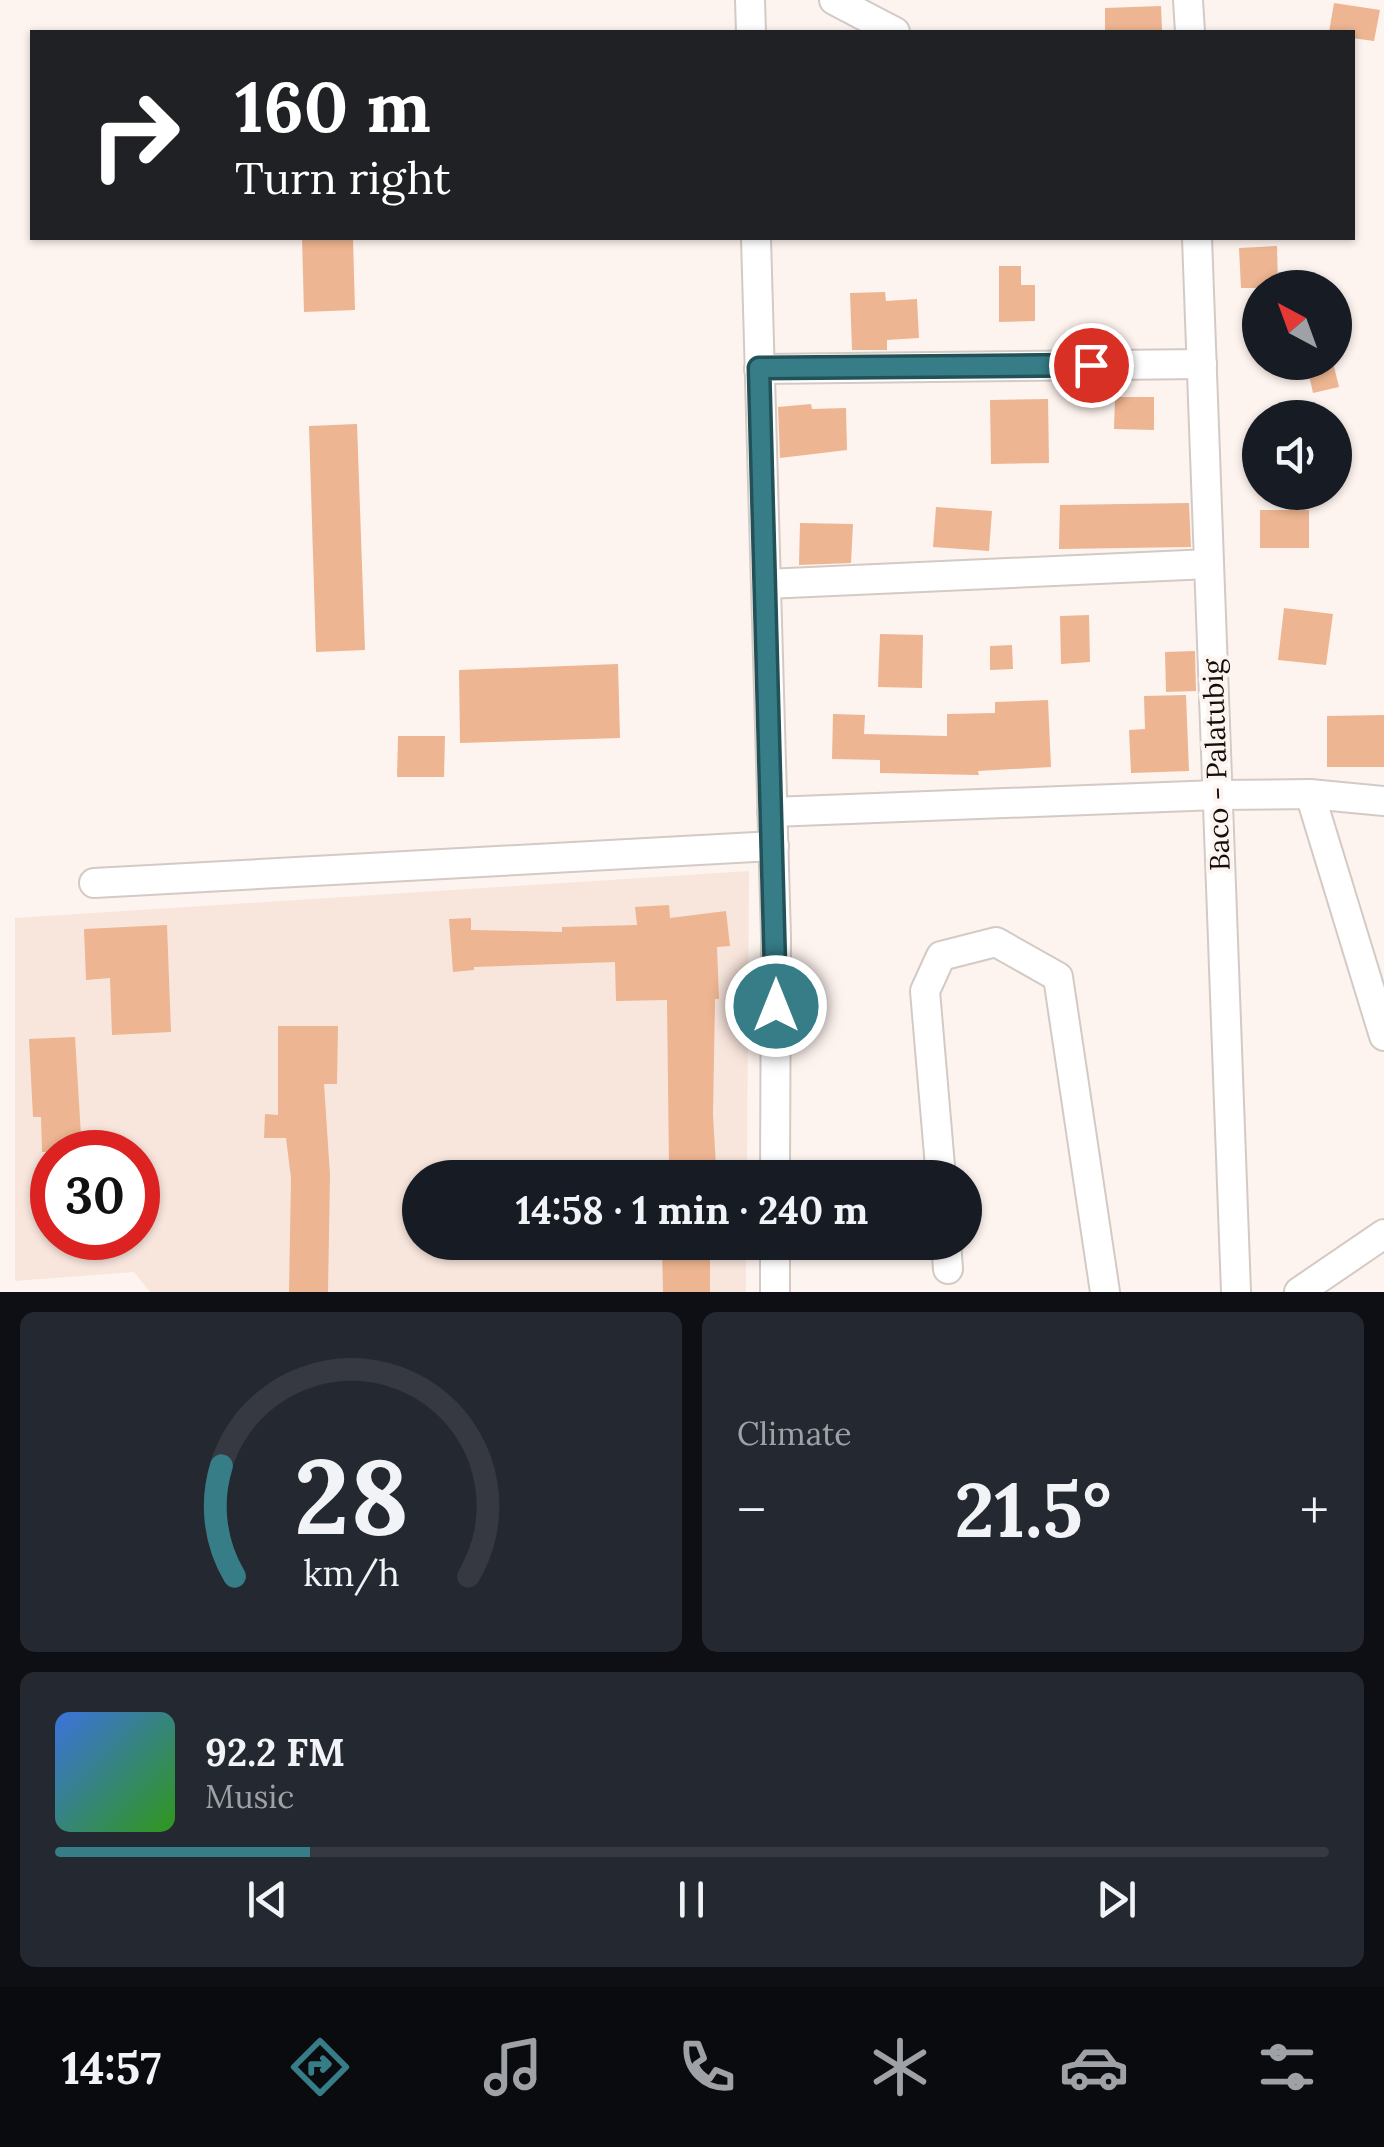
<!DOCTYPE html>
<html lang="en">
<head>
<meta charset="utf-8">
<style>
	:root { --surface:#171b24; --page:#242831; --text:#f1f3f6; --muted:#9ea1a6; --line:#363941; --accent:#367d87 }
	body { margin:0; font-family:Lora,serif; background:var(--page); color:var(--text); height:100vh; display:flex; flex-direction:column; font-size:38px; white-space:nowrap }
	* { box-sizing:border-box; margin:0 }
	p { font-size:32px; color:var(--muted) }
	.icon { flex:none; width:55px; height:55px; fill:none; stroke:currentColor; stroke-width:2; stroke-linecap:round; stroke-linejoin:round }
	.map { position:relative; height:1292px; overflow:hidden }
	.details { display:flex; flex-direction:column; gap:20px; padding:20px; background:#0d0f14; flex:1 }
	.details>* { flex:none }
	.top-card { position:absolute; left:30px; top:30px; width:1325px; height:210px; border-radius:0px; box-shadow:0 2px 8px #0004; background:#202124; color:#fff; overflow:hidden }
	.needle { width:65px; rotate:319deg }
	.buttons { position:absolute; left:1242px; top:270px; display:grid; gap:20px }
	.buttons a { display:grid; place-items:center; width:110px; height:110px; border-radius:50%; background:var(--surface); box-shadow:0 2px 8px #0004; font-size:50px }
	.speed { position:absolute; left:30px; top:1130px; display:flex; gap:20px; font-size:50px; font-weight:700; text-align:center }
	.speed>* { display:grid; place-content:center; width:130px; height:130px; border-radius:50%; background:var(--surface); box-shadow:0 2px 8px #0004; line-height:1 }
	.speed .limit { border:15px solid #d22; background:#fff; color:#111 }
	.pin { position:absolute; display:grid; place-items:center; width:85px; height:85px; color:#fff; margin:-42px; border:5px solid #fff; border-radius:50%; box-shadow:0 2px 10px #0007 }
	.me { position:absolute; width:110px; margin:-55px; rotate:0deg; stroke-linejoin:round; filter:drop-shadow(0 0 8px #0008) }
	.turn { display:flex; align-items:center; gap:35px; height:210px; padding:0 40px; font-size:45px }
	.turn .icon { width:130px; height:130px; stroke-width:2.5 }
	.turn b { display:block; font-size:70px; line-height:85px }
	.big { font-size:75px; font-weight:700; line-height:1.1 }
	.details .card { flex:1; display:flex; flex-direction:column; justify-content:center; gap:15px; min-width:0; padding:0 35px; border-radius:15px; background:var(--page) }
	.details .dial { align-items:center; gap:0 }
	.dial svg { height:260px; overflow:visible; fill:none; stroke:var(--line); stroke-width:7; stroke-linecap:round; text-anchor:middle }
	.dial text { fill:var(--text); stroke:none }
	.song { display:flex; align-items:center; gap:30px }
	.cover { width:120px; height:120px; border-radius:15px; background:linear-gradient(135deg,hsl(220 70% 55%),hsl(110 70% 35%)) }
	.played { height:10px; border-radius:5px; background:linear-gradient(90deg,var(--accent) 20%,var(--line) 20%) }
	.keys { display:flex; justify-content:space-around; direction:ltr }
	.heat { display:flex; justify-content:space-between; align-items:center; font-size:55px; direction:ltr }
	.details .tiles { flex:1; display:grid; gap:20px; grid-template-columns:1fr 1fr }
	.card:last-child { grid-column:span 2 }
	.trip { position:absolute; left:402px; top:1160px; width:580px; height:100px; border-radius:50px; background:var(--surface); box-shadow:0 2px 8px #0004; font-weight:700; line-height:100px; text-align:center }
	.dock { display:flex; height:160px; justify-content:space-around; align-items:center; background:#090b0e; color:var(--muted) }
	.dock .icon { width:70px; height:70px }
	.dock .selected { color:var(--accent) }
	.dock b { font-size:45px; color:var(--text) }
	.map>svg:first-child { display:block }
	.built { fill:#f8e6dd; fill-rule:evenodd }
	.building { fill:#edb591 }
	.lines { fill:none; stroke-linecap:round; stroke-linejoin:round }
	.minor-casing { stroke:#d3cac5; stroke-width:32 }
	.minor { stroke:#fff; stroke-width:28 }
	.route-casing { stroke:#235158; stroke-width:25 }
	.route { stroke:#367d87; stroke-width:18 }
	.labels { text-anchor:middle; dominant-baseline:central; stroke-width:8; stroke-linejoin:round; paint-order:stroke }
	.street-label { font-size:28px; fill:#110e0c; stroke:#fef4ef }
</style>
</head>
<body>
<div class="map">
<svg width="1384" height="1292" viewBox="0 0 1384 1292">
	<rect width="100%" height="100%" fill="#fef4ef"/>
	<!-- built -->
	<path class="built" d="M749,871l-2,306 -327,1v64l326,1v49h-596l-16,-20 -119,9v-363zM52,1152h86v86h-86z"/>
	<!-- building -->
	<g class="building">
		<polygon points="1334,3 1380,10 1374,41 1352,38 1352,32 1329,32"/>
		<polygon points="1161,6 1162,30 1105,32 1105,8"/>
		<polygon points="302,238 353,238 355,310 304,312"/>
		<polygon points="1277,246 1278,288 1241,288 1239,248"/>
		<polygon points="999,266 1021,266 1021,285 1035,285 1035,321 999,322"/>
		<polygon points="885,292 886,301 917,299 919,338 887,340 887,350 852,350 850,293"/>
		<polygon points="1306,362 1333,362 1339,387 1313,393"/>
		<polygon points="1115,397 1154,397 1154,430 1114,429"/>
		<polygon points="1048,399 1049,463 991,464 990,400"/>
		<polygon points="811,404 812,409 846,408 847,450 780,458 778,407"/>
		<polygon points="357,424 365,650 316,652 309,426"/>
		<polygon points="1189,503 1191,547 1059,549 1060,505"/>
		<polygon points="936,507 992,511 989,551 933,547"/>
		<rect x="1260" y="510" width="49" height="38"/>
		<polygon points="800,523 853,524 851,563 799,565"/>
		<polygon points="1284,608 1333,614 1326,665 1278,660"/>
		<polygon points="1089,615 1090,662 1061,664 1060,616"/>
		<polygon points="880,634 923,635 922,688 878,687"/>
		<polygon points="1012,645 1013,669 990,670 990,646"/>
		<polygon points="1195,651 1196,691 1166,692 1165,652"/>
		<polygon points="618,664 620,738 460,743 459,670"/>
		<polygon points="1186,695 1189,771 1131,773 1129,730 1145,729 1144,696"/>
		<polygon points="1048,700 1051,767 978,771 979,775 880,773 880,760 832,759 833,714 865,715 864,734 947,736 947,714 995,713 995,702"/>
		<polygon points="1384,715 1384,767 1327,767 1327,716"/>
		<polygon points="398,736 445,736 444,777 397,777"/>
		<polygon points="669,905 670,918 726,911 730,946 717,947 719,999 715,999 713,1115 716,1166 709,1166 709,1178 681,1178 681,1167 669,1167 667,1000 616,1001 615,962 474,967 474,970 453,972 449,919 471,918 471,930 562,932 562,927 637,925 635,907"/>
		<polygon points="167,925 171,1032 112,1035 110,978 86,980 84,929"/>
		<polygon points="278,1026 338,1026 337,1084 324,1084 330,1175 328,1292 289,1292 291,1178 286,1138 264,1138 265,1114 278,1115"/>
		<polygon points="75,1037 82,1152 42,1152 41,1117 33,1117 29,1039"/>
		<polygon points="710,1246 710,1292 663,1292 662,1247"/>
	</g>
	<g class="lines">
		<defs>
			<g id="minor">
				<polyline points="750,0 751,32"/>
				<polyline points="834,0 895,32"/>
				<polyline points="1188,0 1190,32"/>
				<polyline points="756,238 776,937 775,1178"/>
				<polyline points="1197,238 1236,1292"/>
				<polyline points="759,369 1202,364"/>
				<polyline points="766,584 1209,564"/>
				<polyline points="1310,794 1384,1036"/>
				<polyline points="772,812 1217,795 1310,794 1384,801"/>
				<polyline points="94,883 774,846"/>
				<polyline points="941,1178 925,991 941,956 996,942 1058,977 1105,1292"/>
				<polyline points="946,1242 948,1269"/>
				<polyline points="775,1292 775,1242"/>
				<polyline points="1299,1292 1384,1234"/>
			</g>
		</defs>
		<!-- minor casing -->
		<use href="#minor" class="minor-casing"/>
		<!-- minor -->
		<use href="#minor" class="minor"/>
	</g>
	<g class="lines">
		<defs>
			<polyline id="route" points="776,1006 759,368 1091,365"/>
		</defs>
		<!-- route casing -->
		<use href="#route" class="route-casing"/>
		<!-- route -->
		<use href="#route" class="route"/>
	</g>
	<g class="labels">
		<!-- street labels -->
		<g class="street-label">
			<text transform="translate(1216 765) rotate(-92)">Baco - Palatubig</text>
		</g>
	</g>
</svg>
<div class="buttons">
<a><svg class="needle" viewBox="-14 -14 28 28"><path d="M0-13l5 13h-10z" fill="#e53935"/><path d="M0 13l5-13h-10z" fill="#9ea1a6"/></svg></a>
<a><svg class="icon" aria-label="sound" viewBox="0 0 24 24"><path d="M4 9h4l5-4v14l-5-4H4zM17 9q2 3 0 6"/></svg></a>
</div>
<div class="speed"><div class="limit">30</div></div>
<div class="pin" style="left:1091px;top:365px;background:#d93025"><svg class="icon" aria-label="arrive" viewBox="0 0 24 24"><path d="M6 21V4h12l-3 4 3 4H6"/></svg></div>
<svg class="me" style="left:776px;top:1006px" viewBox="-20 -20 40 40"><circle r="17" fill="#367d87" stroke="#fff" stroke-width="3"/><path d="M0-11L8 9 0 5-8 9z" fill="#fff"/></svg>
<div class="trip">14:58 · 1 min · 240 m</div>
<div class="top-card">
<div class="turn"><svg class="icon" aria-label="right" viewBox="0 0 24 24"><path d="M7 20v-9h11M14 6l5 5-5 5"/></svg><div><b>160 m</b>Turn right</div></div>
</div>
</div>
<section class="details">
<div class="tiles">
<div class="card dial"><svg viewBox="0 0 100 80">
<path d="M14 69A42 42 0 1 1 86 69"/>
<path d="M14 69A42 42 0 0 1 10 35" stroke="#367d87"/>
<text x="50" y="56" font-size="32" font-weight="700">28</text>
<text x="50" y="72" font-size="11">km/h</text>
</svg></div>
<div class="card"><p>Climate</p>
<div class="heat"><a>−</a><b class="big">21.5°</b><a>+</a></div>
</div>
<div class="card">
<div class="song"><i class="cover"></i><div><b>92.2 FM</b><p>Music</p></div></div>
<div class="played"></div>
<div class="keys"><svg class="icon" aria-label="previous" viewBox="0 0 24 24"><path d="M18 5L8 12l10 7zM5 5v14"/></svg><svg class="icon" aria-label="pause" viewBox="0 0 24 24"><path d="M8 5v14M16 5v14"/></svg><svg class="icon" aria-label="next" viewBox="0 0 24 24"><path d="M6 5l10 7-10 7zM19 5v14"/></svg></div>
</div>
</div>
</section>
<nav class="dock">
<b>14:57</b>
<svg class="icon selected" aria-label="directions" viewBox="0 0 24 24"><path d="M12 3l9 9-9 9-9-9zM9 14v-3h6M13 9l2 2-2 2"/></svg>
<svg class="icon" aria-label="music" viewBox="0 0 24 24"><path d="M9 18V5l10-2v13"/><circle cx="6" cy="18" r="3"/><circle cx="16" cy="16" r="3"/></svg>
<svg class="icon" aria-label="phone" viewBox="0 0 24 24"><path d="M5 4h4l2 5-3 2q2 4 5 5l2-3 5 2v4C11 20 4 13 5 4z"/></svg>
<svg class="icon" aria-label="climate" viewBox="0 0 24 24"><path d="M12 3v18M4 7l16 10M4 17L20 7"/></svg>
<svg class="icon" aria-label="car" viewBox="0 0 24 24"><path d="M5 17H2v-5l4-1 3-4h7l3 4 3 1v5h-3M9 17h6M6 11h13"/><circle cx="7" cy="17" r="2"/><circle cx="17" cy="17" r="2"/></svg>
<svg class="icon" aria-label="filters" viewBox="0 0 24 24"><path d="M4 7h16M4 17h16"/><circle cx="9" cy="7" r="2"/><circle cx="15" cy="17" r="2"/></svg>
</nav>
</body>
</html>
